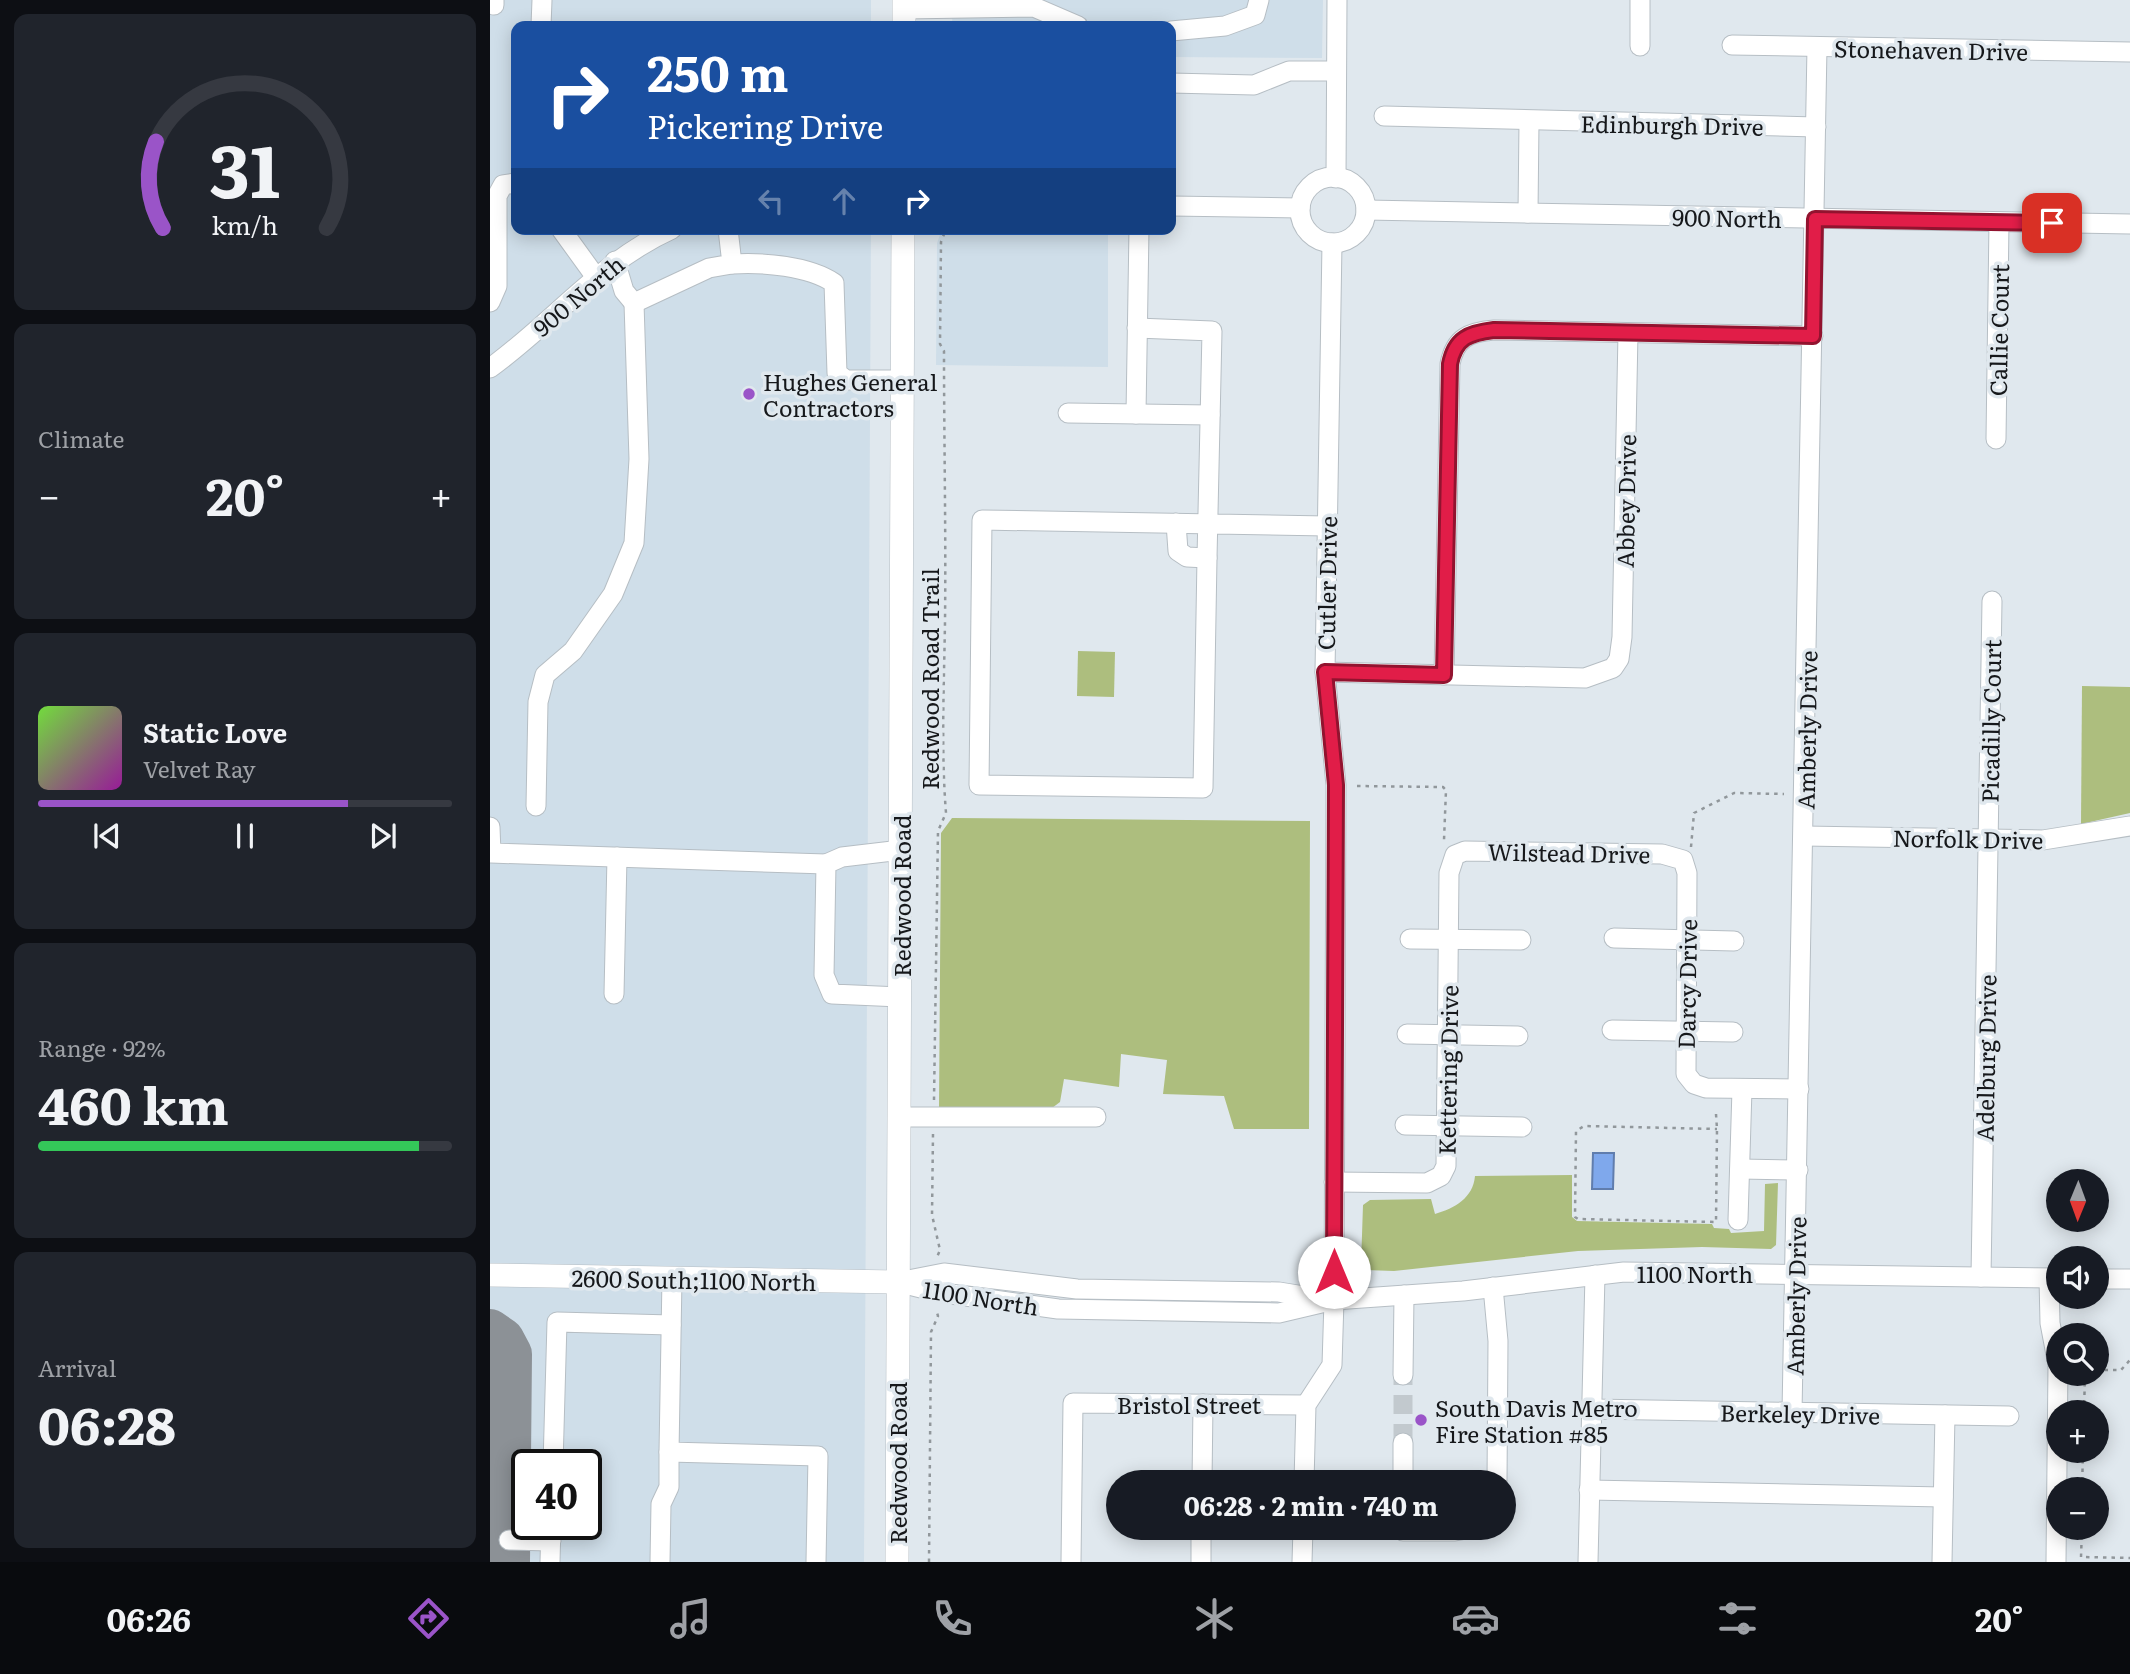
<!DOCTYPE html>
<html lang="en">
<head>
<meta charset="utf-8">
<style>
	:root { --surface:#171b24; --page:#20242c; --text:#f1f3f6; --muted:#9ea1a6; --line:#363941; --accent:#9a54c8 }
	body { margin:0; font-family:Literata,serif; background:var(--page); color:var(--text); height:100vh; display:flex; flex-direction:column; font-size:26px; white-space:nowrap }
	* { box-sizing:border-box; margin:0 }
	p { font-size:23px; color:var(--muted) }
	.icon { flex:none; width:38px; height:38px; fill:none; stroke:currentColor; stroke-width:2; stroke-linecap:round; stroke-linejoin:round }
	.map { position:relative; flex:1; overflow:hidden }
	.drawer { display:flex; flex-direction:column; gap:14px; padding:14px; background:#0d0f14; width:490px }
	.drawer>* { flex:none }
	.top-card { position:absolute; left:21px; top:21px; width:665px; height:214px; border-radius:14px; box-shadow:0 4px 18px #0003; background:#1a4fa0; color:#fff; overflow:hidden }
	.needle { width:46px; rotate:181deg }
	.buttons { position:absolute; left:1556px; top:1169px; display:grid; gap:14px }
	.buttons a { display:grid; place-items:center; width:63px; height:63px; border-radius:50%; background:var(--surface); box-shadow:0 4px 18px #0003; font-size:35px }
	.speed { position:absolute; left:21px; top:1449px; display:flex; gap:14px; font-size:35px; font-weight:700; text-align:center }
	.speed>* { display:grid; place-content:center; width:91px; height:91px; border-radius:50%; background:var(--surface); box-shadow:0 4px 18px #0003; line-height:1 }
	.speed .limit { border:4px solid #111; border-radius:10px; background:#fff; color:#111 }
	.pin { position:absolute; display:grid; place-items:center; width:60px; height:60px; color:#fff; margin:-30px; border-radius:14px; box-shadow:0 4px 10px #0006 }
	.me { position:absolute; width:77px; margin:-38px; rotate:0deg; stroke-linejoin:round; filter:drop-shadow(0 0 5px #0008) }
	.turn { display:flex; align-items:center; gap:24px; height:147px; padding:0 21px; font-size:32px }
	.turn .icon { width:91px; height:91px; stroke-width:2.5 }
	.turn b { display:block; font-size:49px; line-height:60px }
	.lanes { display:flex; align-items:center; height:66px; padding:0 21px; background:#0003; justify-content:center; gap:35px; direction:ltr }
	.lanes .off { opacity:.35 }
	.big { font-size:52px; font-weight:700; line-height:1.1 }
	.drawer .widget { flex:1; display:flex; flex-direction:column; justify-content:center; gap:10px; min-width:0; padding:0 24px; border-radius:14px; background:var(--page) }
	.drawer .dial { align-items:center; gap:0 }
	.dial svg { height:182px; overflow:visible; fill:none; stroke:var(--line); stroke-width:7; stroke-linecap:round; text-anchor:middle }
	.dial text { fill:var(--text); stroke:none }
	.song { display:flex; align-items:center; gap:21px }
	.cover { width:84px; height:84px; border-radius:10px; background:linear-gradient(135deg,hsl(100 70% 55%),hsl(300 70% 35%)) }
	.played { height:7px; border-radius:4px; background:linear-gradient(90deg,var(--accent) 75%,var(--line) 75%) }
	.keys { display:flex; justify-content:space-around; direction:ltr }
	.heat { display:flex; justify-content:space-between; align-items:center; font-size:38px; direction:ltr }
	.charge { height:10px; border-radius:5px; background:linear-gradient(90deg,#34c759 92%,var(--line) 0) }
	.trip { position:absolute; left:616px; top:1470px; width:410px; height:70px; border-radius:35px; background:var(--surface); box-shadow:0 4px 18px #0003; font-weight:700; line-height:70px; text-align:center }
	.tabs { display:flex; height:112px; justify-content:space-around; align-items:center; background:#090b0e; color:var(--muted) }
	.tabs .icon { width:49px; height:49px }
	.tabs .current { color:var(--accent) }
	.tabs b { font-size:32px; color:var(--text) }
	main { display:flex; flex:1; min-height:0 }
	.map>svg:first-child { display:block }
	.built { fill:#cfdee9; fill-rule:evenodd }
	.green { fill:#adbe7e }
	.water { fill:#7fa8ec; stroke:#607dad; stroke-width:2 }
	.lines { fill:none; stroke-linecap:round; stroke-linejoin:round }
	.taxiway { stroke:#8c9196; stroke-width:42 }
	.minor-tunnel { stroke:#c2c9ce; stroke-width:19; stroke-dasharray:19 10; stroke-linecap:butt }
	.minor-casing { stroke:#b6bec4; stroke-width:21 }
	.major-casing { stroke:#b6bec4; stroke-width:24 }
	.path { stroke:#91979b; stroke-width:2.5; stroke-dasharray:3.5 5; stroke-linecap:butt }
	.minor { stroke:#fff; stroke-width:19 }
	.major { stroke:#fff; stroke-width:23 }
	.route-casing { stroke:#92132f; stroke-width:18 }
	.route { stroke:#e11d48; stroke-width:12 }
	.poi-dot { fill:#9a54c8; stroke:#e0e8ee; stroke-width:2.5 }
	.labels { text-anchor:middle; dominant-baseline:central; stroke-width:7; stroke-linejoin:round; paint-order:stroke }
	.street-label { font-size:23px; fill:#16181b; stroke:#e0e8ee }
	.poi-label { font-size:23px; fill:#16181b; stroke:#e0e8ee; text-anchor:start }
</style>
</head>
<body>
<main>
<section class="drawer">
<div class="widget dial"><svg viewBox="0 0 100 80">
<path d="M14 69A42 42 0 1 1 86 69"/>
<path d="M14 69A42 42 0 0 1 11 31" stroke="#9a54c8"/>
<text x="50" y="56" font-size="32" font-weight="700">31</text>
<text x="50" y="72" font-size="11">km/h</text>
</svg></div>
<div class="widget"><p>Climate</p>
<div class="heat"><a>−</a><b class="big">20°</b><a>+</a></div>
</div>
<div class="widget">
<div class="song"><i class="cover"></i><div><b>Static Love</b><p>Velvet Ray</p></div></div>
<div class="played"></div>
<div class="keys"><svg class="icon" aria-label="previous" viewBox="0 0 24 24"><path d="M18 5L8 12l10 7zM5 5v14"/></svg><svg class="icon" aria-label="pause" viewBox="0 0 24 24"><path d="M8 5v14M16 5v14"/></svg><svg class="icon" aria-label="next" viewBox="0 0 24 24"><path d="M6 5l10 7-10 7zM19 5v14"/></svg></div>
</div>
<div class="widget"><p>Range · 92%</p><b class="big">460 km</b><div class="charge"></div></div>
<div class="widget"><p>Arrival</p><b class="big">06:28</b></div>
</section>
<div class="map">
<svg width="1640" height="1562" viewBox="0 0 1640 1562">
	<rect width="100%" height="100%" fill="#e0e8ee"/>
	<!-- built -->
	<g class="built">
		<path d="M0,0h381v26h-355v203h355l-7,1333h-374zM37,1465h59v59h-59z"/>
		<polygon points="463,0 833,0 832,58 681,57 681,26 462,26"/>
		<polygon points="452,229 618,229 618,367 446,365 447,243"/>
	</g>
	<!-- green -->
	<g class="green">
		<polygon points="588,651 625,652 624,697 587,696"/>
		<polygon points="1592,686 1640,687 1640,813 1591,824"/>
		<polygon points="462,818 820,821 819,1129 744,1129 734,1096 673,1094 677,1060 631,1054 629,1087 574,1079 570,1102 558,1111 449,1109 451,833"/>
		<path d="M1082,1175v42l5,4 135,3 2,4 15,1 2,4 33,-2 1,-47 13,-1 -2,62 -5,4 -69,-2 -124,4 -184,20 -29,-1 -4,-5 2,-60 7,-5 61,-1 4,15c20,-6 38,-16 40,-38z"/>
	</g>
	<!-- water -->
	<polygon class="water" points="1103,1153 1124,1153 1123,1189 1102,1189"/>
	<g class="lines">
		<!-- taxiway -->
		<polyline class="taxiway" points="0,1330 13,1339 21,1354 19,1562"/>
		<!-- minor-tunnel -->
		<polyline class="minor-tunnel" points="913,1443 913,1375"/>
		<defs>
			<g id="minor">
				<polyline points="4,5 4,0"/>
				<polyline points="414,9 544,7 588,26"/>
				<polyline points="51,26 52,0"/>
				<polyline points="681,31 735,26 765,15 769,0"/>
				<polyline points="1242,45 1640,52"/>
				<polyline points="1150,46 1150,0"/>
				<polyline points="681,83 764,85 799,71 846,71"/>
				<polyline points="894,116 1326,127"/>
				<circle cx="843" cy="210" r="33"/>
				<polyline points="846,178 847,0"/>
				<polyline points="681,206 810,208"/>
				<polyline points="876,210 1640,224"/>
				<polyline points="1038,213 1039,122"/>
				<polyline points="71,229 105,276"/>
				<polyline points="125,261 134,291 144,303 219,268 242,264 238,229"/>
				<path d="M242,264c31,-2 77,2 102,19l3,90 9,7h58"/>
				<polyline points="0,302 7,286 7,196 13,185 26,183"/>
				<polyline points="647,328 722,331 717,558 713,788 489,785 492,520 837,526"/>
				<path d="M0,368c63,-45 109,-106 182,-139"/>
				<polyline points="578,413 720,415"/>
				<polyline points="646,414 649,229"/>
				<polyline points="1506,439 1509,222"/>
				<polyline points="686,523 688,551 697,557 717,558"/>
				<polyline points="835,672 1095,678 1123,668 1129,659 1132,637 1138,333"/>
				<path d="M954,675l6,-311c5,-26 19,-32 44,-34l319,6"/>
				<polyline points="46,806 48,702 55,675 83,651 123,594 144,543 149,459 144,303"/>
				<polyline points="0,827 1,853 336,864"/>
				<polyline points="1314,836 1553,840 1640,826"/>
				<polyline points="1124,938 1244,941"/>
				<polyline points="920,939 1031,940"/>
				<polyline points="124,994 127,857"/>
				<polyline points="410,997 342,994 334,975 336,864 352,857 411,850"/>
				<polyline points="1122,1030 1243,1032"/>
				<polyline points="917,1034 1028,1036"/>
				<polyline points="408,1117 606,1117"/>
				<polyline points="915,1125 1032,1127"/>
				<polyline points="1250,1169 1308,1170"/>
				<polyline points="844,1182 937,1183 951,1176 956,1166 959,873 965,855 975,851 1172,854 1193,860 1197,873 1196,1074 1204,1084 1216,1088 1309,1089"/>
				<polyline points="1248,1220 1252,1089"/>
				<polyline points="1491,1277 1502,601"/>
				<polyline points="182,1278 179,1452 328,1456 326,1562"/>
				<polyline points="1559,1278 1560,1323 1568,1365 1566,1562"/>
				<polyline points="1606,1279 1640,1279"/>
				<polyline points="413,1281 454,1273 587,1289 789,1292 832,1299"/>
				<polyline points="407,1282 447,1292 568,1309 789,1313 844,1300 973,1291 1134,1272 1568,1278"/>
				<polyline points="1003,1287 1008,1341 1007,1482"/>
				<polyline points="913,1375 914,1295"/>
				<polyline points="1102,1409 1519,1416"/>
				<polyline points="1302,1413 1327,47"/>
				<polyline points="913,1443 913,1482"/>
				<polyline points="63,1465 67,1322 181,1325"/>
				<polyline points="712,1482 713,1404"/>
				<polyline points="814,1482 816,1405 842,1365 844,1300 846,785 835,672 842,243"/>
				<polyline points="1099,1490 1453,1497"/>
				<polyline points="913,1528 913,1531 965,1531 982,1528"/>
				<polyline points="19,1540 61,1541"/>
				<polyline points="60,1562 61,1524"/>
				<polyline points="170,1562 171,1504 179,1487 179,1452"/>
				<polyline points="581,1562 583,1403 816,1405"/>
				<polyline points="711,1562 711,1528"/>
				<polyline points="812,1562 813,1528"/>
				<polyline points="1098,1562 1105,1275"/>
				<polyline points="1452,1562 1455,1415"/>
			</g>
			<g id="major">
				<polyline points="414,26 414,0"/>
				<polyline points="0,1275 407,1282"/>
				<polyline points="407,1562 413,229"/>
			</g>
		</defs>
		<!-- minor casing -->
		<use href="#minor" class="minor-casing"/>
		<!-- major casing -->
		<use href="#major" class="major-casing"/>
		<!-- path -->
		<g class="path">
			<polyline points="867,786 953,787 956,790 954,840"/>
			<polyline points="1201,847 1204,813 1244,793 1294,794"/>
			<path d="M444,1100l4,-269 8,-18c-5,-63 -2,-127 -1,-191 1,-90 -1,-181 -1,-271l-4,-7 1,-102 5,-13"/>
			<polyline points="1226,1114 1227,1129 1226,1222 1088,1219 1085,1217 1086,1131 1094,1126 1227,1129"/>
			<polyline points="443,1134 442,1215 450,1250 447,1257"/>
			<polyline points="1606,1370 1631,1370 1640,1360"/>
			<polyline points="1594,1412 1595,1374"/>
			<polyline points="1592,1489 1593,1451"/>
			<polyline points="1592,1528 1591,1557 1640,1558"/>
			<polyline points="439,1562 441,1332 448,1316 446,1309"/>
		</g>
		<!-- minor -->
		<use href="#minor" class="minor"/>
		<!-- major -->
		<use href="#major" class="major"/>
	</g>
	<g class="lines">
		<defs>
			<path id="route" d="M844,1272l2,-487 -11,-113 119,3 6,-311c5,-26 19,-31 44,-34l319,6 2,-117 237,4"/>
		</defs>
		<!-- route casing -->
		<use href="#route" class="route-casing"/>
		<!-- route -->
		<use href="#route" class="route"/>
	</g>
	<!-- markers -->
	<g class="poi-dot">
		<circle cx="259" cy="394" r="7"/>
		<circle cx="931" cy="1420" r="7"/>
	</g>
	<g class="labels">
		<!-- street labels -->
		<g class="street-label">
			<text transform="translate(1441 49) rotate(1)">Stonehaven Drive</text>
			<text transform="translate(1182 124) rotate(1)">Edinburgh Drive</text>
			<text transform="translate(1237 217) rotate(1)">900 North</text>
			<text transform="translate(88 295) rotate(-40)">900 North</text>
			<text transform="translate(1508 330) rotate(-89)">Callie Court</text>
			<text transform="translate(1135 501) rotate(-89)">Abbey Drive</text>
			<text transform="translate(836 583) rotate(-89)">Cutler Drive</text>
			<text transform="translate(439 679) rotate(-90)">Redwood Road Trail</text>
			<text transform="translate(1500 721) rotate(-89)">Picadilly Court</text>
			<text transform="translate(1316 730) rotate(-89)">Amberly Drive</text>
			<text transform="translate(1478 838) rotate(1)">Norfolk Drive</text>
			<text transform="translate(1079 852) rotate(1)">Wilstead Drive</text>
			<text transform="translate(411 896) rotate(-90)">Redwood Road</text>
			<text transform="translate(1196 984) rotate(-89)">Darcy Drive</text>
			<text transform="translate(1495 1058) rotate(-89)">Adelburg Drive</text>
			<text transform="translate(957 1070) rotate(-89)">Kettering Drive</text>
			<text x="1205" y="1273">1100 North</text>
			<text transform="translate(204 1279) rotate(1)">2600 South;1100 North</text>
			<text transform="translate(1305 1296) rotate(-89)">Amberly Drive</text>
			<text transform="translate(491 1297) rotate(9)">1100 North</text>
			<text x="699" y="1404">Bristol Street</text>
			<text transform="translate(1310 1413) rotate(1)">Berkeley Drive</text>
			<text transform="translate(407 1463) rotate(-90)">Redwood Road</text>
		</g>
		<!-- poi labels -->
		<g class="poi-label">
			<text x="273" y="381">Hughes General<tspan x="273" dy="26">Contractors</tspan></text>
			<text x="945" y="1407">South Davis Metro<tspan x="945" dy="26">Fire Station #85</tspan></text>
		</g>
	</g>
</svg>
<div class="buttons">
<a><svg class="needle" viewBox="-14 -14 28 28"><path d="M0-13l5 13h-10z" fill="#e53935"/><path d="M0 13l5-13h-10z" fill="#9ea1a6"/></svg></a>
<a><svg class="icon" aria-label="sound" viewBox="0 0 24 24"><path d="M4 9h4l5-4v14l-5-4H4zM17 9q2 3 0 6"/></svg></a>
<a><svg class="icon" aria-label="search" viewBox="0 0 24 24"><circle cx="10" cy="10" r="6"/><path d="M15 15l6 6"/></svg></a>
<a>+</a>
<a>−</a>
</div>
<div class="speed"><div class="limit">40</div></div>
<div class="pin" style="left:1562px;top:223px;background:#d93025"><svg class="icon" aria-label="arrive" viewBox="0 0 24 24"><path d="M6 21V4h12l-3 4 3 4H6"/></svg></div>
<svg class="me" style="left:844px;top:1272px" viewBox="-20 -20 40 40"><circle r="19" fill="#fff"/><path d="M0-13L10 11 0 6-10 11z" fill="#e11d48"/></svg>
<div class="trip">06:28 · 2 min · 740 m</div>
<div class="top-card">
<div class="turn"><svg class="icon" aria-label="right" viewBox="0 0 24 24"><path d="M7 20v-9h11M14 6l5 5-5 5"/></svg><div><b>250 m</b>Pickering Drive</div></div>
<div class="lanes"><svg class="icon off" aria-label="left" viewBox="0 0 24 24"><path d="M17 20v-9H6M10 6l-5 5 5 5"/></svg><svg class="icon off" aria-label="ahead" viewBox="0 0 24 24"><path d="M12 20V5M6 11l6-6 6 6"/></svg><svg class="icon" aria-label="right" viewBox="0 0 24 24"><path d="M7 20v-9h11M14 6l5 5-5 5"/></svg></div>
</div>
</div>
</main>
<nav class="tabs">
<b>06:26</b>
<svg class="icon current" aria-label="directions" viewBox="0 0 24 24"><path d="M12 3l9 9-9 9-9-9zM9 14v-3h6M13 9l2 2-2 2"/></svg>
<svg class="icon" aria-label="music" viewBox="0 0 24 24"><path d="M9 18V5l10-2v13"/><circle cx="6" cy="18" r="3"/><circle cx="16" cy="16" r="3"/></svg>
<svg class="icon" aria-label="phone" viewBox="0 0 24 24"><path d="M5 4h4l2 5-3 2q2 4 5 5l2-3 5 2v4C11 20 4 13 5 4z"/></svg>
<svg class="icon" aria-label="climate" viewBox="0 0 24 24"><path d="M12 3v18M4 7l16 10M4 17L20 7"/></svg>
<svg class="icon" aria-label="car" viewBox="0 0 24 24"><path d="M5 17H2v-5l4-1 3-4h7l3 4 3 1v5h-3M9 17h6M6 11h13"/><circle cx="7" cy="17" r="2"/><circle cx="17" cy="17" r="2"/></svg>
<svg class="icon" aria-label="filters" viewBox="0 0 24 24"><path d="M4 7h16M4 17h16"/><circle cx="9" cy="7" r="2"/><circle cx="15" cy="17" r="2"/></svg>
<b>20°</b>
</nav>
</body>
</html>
